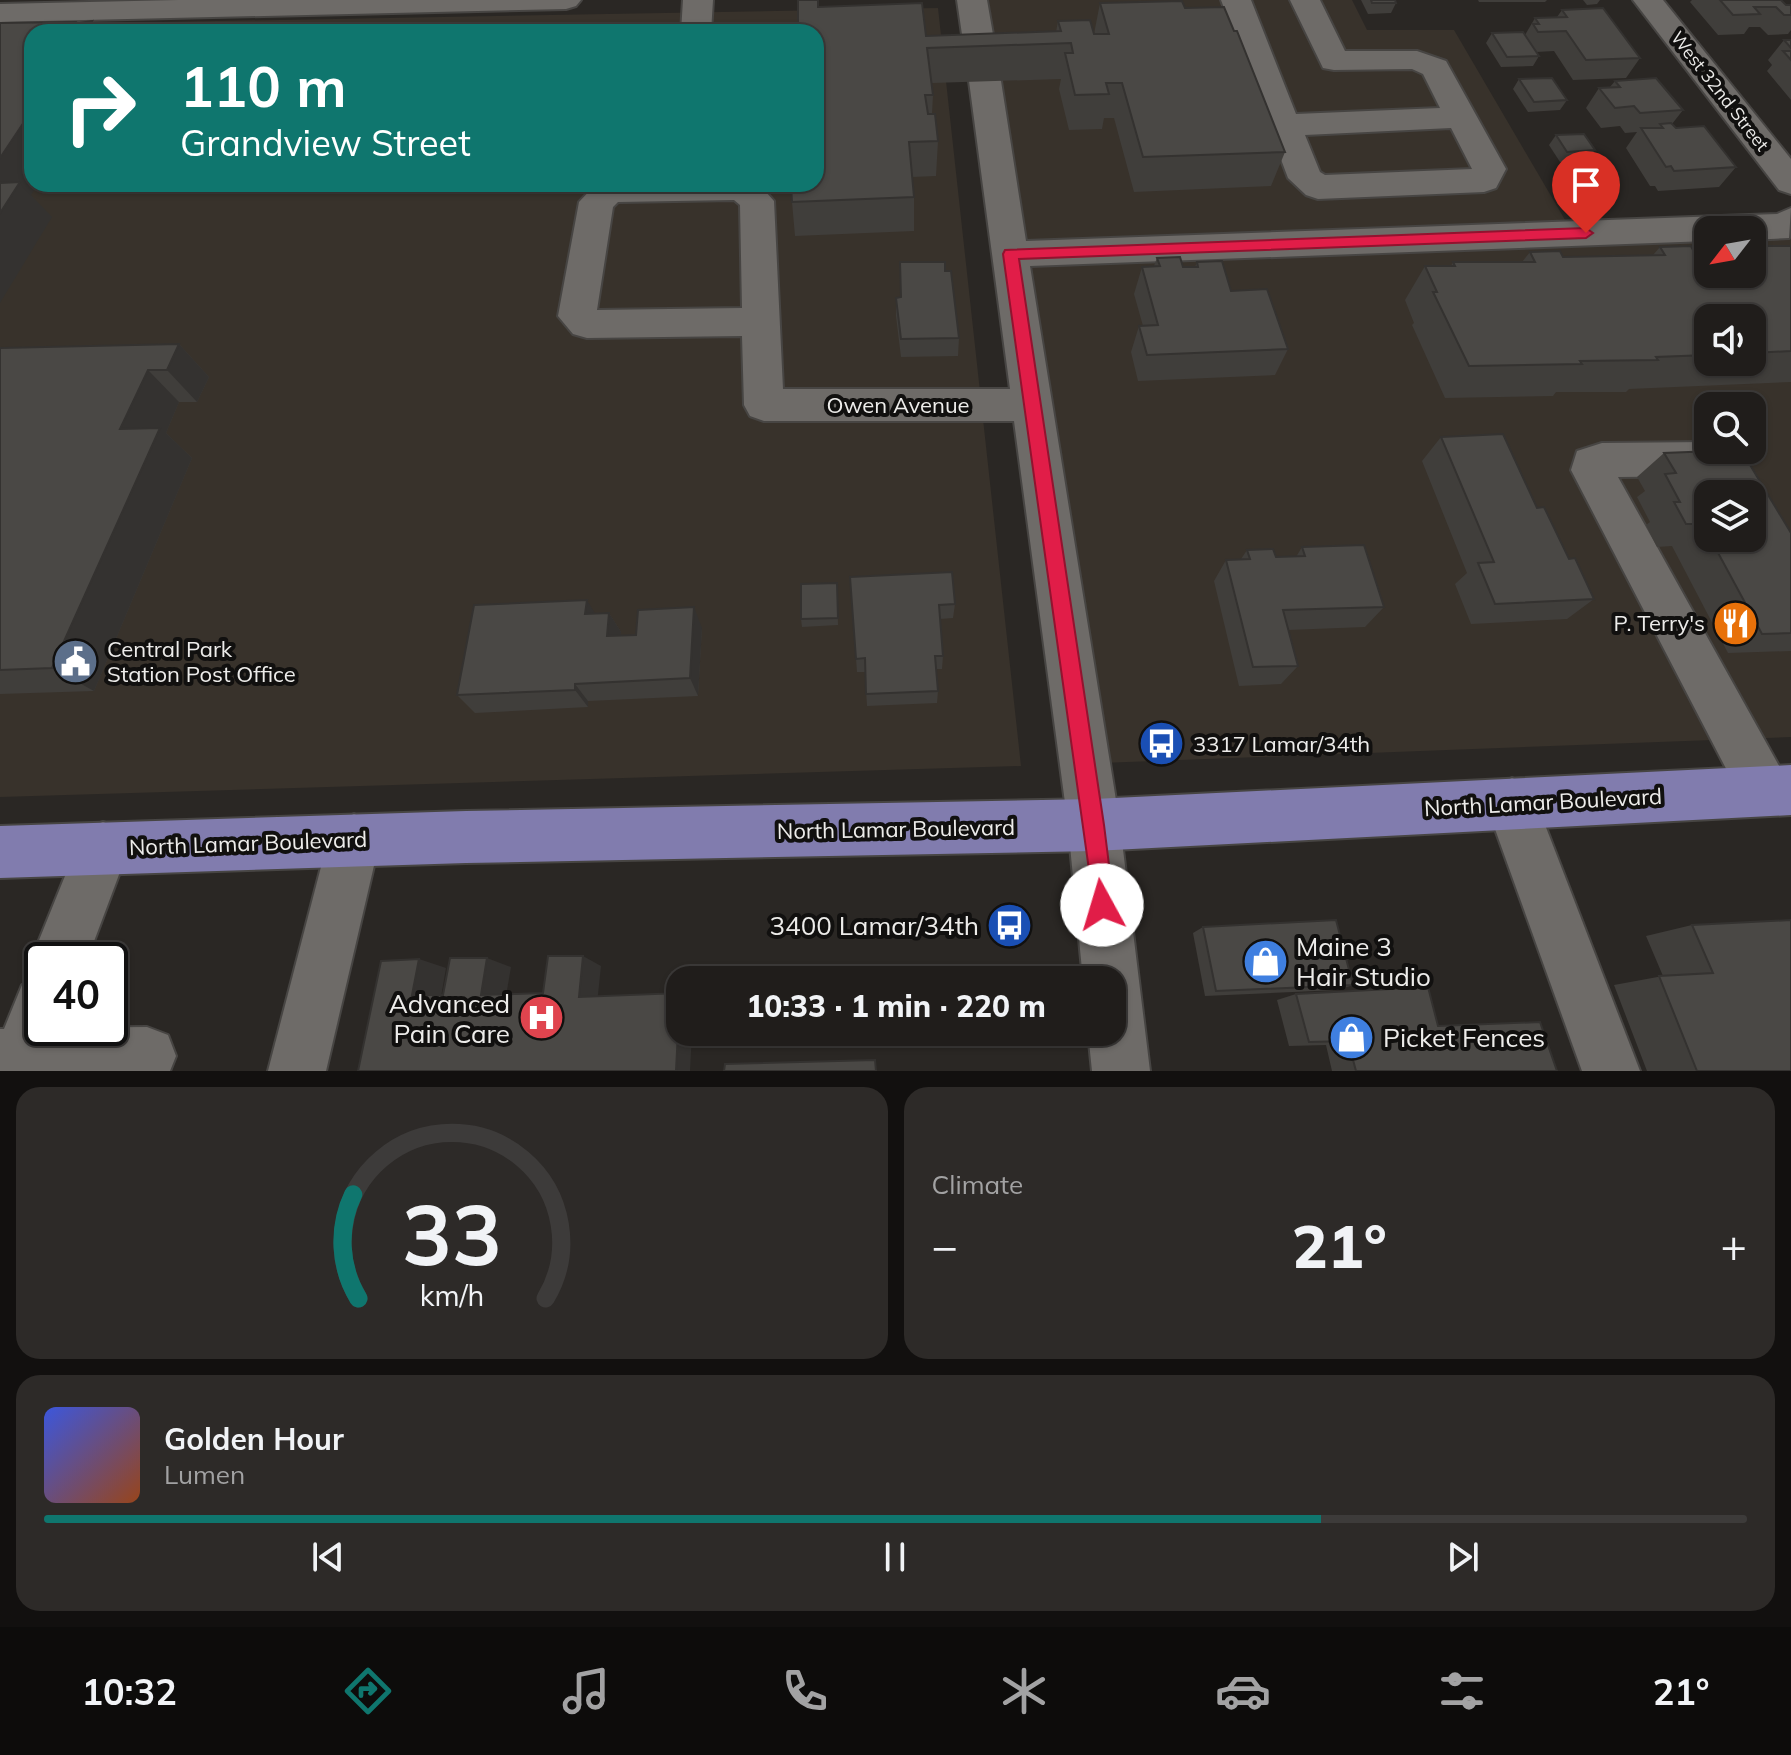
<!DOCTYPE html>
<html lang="en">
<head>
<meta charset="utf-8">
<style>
	:root { --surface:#201d1b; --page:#2d2a28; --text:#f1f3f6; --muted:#a2a2a3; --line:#3d3b3a; --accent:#0f766e }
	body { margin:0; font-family:Mulish,sans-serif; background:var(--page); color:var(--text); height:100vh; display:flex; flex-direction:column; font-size:30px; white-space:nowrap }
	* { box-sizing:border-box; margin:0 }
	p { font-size:26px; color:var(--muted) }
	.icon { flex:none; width:44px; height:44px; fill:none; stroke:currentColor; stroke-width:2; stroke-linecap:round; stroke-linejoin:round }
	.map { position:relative; height:1071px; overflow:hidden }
	.details { display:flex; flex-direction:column; gap:16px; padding:16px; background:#12100f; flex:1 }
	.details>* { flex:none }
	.guide { position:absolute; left:24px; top:24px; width:800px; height:168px; border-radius:24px; box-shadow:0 2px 6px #0004,0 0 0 2px var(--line); background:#0f766e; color:#fff; overflow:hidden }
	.needle { width:52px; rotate:239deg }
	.fabs { position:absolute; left:1694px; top:216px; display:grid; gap:16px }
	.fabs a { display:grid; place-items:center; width:72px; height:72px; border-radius:16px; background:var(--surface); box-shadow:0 2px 6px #0004,0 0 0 2px var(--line); font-size:40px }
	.speed { position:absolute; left:24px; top:942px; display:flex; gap:16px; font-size:40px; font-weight:700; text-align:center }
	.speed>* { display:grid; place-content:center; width:104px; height:104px; border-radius:50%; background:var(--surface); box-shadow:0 2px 6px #0004,0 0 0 2px var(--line); line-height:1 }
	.speed .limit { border:4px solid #111; border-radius:12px; background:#fff; color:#111 }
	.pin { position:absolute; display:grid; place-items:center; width:68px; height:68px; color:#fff; margin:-82px -34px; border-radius:50% 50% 50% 0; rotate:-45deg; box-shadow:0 0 8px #0007 }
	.pin .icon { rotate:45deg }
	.me { position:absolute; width:88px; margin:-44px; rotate:354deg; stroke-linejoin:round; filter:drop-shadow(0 0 6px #0008) }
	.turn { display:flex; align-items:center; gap:28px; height:168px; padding:0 24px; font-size:36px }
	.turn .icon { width:104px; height:104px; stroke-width:2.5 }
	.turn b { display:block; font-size:56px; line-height:68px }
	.big { font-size:60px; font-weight:800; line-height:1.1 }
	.details .tile { flex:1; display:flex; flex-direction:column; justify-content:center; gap:12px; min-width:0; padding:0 28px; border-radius:24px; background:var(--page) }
	.details .dial { align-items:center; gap:0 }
	.dial svg { height:208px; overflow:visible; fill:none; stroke:var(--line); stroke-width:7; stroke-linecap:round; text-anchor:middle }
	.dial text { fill:var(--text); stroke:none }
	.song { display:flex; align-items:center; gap:24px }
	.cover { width:96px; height:96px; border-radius:12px; background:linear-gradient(135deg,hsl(230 70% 55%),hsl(20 70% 35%)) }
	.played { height:8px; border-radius:4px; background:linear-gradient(90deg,var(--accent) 75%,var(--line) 75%) }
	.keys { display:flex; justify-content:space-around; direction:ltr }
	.heat { display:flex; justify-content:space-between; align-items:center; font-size:44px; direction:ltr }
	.details .tiles { flex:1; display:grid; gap:16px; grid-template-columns:1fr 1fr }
	.tile:last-child { grid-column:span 2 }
	.trip { position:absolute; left:666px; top:966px; width:460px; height:80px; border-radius:24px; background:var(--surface); box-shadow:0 2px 6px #0004,0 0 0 2px var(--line); font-weight:800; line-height:80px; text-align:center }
	.tab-bar { display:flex; height:128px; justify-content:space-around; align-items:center; background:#0d0c0b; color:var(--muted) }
	.tab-bar .icon { width:56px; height:56px }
	.tab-bar .active { color:var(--accent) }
	.tab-bar b { font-size:36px; color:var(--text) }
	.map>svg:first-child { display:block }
	.built { fill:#38322b; fill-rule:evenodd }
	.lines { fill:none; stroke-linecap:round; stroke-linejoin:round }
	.minor-casing { stroke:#474543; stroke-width:4 }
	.major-casing { stroke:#474543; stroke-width:4 }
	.minor { fill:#6e6b68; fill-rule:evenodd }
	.major { fill:#817cae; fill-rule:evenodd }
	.wall { fill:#403e3b; fill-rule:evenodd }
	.shaded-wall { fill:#343230 }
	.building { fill:#4a4845; stroke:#343230; stroke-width:2 }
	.route { fill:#e11d48; stroke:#92132f; stroke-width:2 }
	.labels { text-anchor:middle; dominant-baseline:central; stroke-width:8; stroke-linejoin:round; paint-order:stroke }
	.far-street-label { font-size:18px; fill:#edecea; stroke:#11100f }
	.street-label { font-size:22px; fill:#edecea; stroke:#11100f }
	.poi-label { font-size:22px; fill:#edecea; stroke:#11100f; text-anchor:start }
	.near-poi-label { font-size:26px; fill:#edecea; stroke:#11100f; text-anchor:end }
</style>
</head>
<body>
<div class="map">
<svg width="1791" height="1071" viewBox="0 0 1791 1071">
	<rect width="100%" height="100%" fill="#2a2724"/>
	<!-- built -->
	<g class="built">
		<path d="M989,0h363l15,30h87l114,195 223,-6v518l-690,26 -79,-521zM1708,230h44v44h-44zM1708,318h44v44h-44zM1708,406h44v44h-44zM1708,494h44v44h-44z"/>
		<path d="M938,8l83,758 -1021,31v-772zM32,32h784v152h-784z"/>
	</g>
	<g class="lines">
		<defs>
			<g id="minor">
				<polygon points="178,0 581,0 576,6 566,9 0,22 0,4"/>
				<polygon points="683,0 713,0 711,32 681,32"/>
				<path d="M957,0h30l12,69 -4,5 6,7 25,160 751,-27 14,-6 -2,30 -37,2v-10h-44v11l-678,25 90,559 30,246h-58l-4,-39h24v-52h-29l-15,-155 -54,-404h-250l-14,-5 -6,-11 -2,-69 -155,2 -14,-4 -15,-18 21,-114 17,-18h163l15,17 9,188h227l-41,-308 4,-5 -6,-7zM734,200l6,5 2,103 -145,2 16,-103 5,-5z"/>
				<path d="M1221,0h30l45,114 144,-6 -17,-34 -11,-5 -78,1 -11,-2 -33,-68h30l25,51h72l29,10 60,108 -10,19 -12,4 -166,7 -12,-4 -18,-17zM1451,128l21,41 -147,6 -5,-3 -15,-37z"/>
				<polygon points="1633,0 1663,0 1791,159 1791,194 1779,190"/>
				<polygon points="1708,442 1708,450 1733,450 1738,459 1732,471 1717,476 1618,477 1783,773 1790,791 1783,809 1765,816 1747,809 1571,470 1577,451 1602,443"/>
				<polygon points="1512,778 1530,786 1640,1071 1582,1071 1486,804 1494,786"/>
				<polygon points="354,814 372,822 380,840 326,1071 268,1071 328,840 336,822"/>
				<polygon points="103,822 122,829 129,848 87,960 42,960 42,1028 147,1027 168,1035 176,1056 170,1071 0,1071 0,1029 4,1029 22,985 39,978 31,960 84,829"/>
			</g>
			<polygon id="major" points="1791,765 1791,815 1094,851 466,863 0,878 0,826 466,811 1094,799"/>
		</defs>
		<!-- minor casing -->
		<use href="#minor" class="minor-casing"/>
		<!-- major casing -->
		<use href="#major" class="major-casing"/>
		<!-- minor -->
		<use href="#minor" class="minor"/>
		<!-- major -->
		<use href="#major" class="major"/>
	</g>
	<!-- wall -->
	<g class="wall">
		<polygon points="1361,0 1395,0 1396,3 1391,13 1368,14"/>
		<polygon points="1478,0 1547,0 1545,2 1479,2"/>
		<polygon points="1583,0 1600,0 1597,4 1587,5"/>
		<polygon points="1692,0 1781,0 1786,5 1791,5 1791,30 1788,34 1768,35 1760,27 1749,27 1744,34 1718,35 1690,2"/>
		<polygon points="1100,3 1185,8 1285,152 1271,186 1134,192 1114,118 1104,118 1102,129 1069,130 1059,89 1061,79 932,83 933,95 932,114 938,141 936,176 912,177 914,197 914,231 795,236 792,202 800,185 819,7 926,36 1056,32 1058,21 1094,34"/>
		<polygon points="1562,10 1640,58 1626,78 1573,80 1554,51 1536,52 1539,56 1533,66 1501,67 1486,43 1492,33 1525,35 1535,18 1557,17"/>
		<polygon points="1784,40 1791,40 1791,100 1767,71 1772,65 1768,60"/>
		<polygon points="1519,79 1567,100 1560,110 1528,112 1513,89"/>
		<polygon points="1615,81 1683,110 1672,124 1676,128 1736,167 1719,187 1658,191 1655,186 1650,186 1626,148 1637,132 1625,133 1620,126 1601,128 1586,108 1599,88 1610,87"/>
		<polygon points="1556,135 1595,150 1587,160 1560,162 1549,145"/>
		<path d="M1791,246v136l-162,7 -3,3h-70l-3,4 -108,2 -33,-73 2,-2 -9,-23 20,-34h26l2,-4h69l8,-10 33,5 90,-2 7,-8 48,27zM1708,318h44v44h-44z"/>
		<polygon points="1157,258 1183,267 1195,267 1197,262 1231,291 1288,349 1275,375 1138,381 1131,352 1139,326 1143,326 1134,294 1142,267 1154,266"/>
		<polygon points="900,262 945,271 959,338 958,356 901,357 896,316 896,298 900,298"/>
		<polygon points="179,344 209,377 197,402 179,402 166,433 192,458 94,691 0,694 0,348"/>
		<polygon points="1441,437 1537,508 1594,599 1567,619 1471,624 1455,584 1467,573 1422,461"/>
		<path d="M1664,453l127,80v118l-63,2 -56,-107 -15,1 -11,-22 4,-3 -13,-25 8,-6 -8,-14zM1708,494l44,44h-44z"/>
		<polygon points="1302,547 1384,607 1365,627 1288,630 1298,666 1281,684 1239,686 1214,581 1226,560 1241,559 1247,550 1276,557 1296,557"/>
		<polygon points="850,577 955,604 953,618 940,619 943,656 942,669 936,669 938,691 937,703 867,706 865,672 857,672"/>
		<polygon points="837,583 838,625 802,627 801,619"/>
		<polygon points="595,613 609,613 621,632 620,636 702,628 698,696 588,701 588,707 475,713 457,695"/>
		<polygon points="1692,925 1791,1071 1647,1071 1614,985 1663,976 1646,936"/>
		<polygon points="1203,927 1353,985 1338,990 1205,996 1193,933"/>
		<polygon points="1296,994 1438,1026 1557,1071 1332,1071 1326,1045 1289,1046 1277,1000"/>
	</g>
	<!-- shaded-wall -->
	<g class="shaded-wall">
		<polygon points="92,21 100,32 85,32"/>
		<polygon points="32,110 32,184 38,184 31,195 52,217 0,303 0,158"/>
		<polygon points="179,344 209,377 197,402 167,370"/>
		<polygon points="148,370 179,402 166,433 192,458 94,691 52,668 120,429"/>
		<polygon points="587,600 599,620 585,614"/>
		<polygon points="694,607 702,628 698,696 690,678"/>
		<polygon points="609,613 621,632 618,656 607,636"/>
		<polygon points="575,684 588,701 588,707 575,690"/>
		<polygon points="583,956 601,966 597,1004 579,997"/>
		<polygon points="487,958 511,967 505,1002 481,995"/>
		<polygon points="419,959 446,968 440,1003 412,995"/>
		<polygon points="680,1014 680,1032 692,1032 690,1071 676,1071"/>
	</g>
	<!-- building -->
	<g class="building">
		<polygon points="798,0 818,0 818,7 922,3 926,36 1061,31 1058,21 1090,20 1094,34 1109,34 1100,3 1182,1 1185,8 1224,7 1234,31 1237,31 1285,152 1143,157 1122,83 1106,83 1109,94 1075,95 1065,53 1073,53 1071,43 927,48 933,95 925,95 928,114 935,114 938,141 909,142 914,197 792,202 791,186 800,185 800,184 816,184 816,32 798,32"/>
		<polygon points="1371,0 1395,0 1396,3 1372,3"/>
		<polygon points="1720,0 1781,0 1786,5 1791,5 1791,15 1784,15 1776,7 1754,7 1760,14 1733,15"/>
		<polygon points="1603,8 1640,58 1586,60 1566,31 1538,32 1533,24 1539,24 1535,18 1567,17 1562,10"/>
		<polygon points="92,21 85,32 32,32 32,110 0,158 0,23 75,22 73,24"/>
		<polygon points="634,27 633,32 584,32 584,28"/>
		<polygon points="517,30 516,32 481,32 481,31"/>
		<polygon points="1523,32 1539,56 1507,57 1492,33"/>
		<polygon points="1784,40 1791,40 1791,48"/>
		<polygon points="1783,51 1791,51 1791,60"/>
		<polygon points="1552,78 1567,100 1534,102 1519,79"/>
		<polygon points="1656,78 1683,110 1640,113 1634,106 1615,108 1599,88 1620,87 1615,81"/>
		<polygon points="1671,123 1676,128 1704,126 1736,167 1674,171 1671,166 1666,167 1641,128 1663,128 1660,124"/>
		<polygon points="1584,134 1595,150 1567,152 1556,135"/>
		<polygon points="20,182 0,213 0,183"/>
		<polygon points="1691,246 1693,250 1708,250 1708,274 1752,274 1752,246 1791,246 1791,351 1752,353 1752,318 1708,318 1708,355 1656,357 1658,360 1580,361 1582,364 1469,366 1433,292 1437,292 1425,266 1455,266 1453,262 1535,262 1530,252 1560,251 1563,257 1665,255 1660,247"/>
		<polygon points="1180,257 1183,267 1198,267 1197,262 1222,261 1231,291 1267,289 1288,349 1147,355 1139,326 1158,325 1142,267 1160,266 1157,258"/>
		<polygon points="900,262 945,262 945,271 951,271 959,338 901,339 896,298 901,297"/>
		<polygon points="179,344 167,370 148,370 120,429 160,428 52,668 0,670 0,348"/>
		<polygon points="1503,434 1537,508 1544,507 1569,559 1575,558 1594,599 1495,604 1478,563 1494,562 1441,437"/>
		<polygon points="1741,450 1791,533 1791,633 1762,634 1710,538 1752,538 1752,494 1708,494 1708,535 1702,524 1686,524 1674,502 1680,502 1665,474 1676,473 1664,453"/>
		<polygon points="1364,545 1384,607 1283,610 1298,666 1253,667 1226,560 1250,559 1247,550 1273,549 1276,557 1305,556 1302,547"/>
		<polygon points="952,572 955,604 939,605 943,656 935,656 938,691 866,694 865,658 856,659 850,577"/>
		<polygon points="837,583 838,618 801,619 801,584"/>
		<polygon points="587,600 585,614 609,613 607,636 636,635 638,610 694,607 690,678 575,684 575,690 457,695 474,605"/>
		<polygon points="1336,920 1353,985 1216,991 1203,927"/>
		<polygon points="1791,920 1791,1071 1697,1071 1659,976 1713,973 1692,925"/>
		<polygon points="548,956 583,956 579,997 680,993 676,1071 358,1071 381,961 419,959 412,995 443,995 450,958 487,958 481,995 543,993"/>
		<polygon points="1428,987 1438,1026 1540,1022 1557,1071 1356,1071 1348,1041 1309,1042 1296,994"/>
		<polygon points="875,1060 876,1071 724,1071 725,1064"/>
	</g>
	<!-- route -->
	<polygon class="route" points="1586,228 1593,233 1586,238 1019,259 1104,825 1114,905 1110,913 1102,917 1095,913 1003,254 1005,250"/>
	<!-- icons -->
	<defs>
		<symbol id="restaurant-disc" viewBox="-11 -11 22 22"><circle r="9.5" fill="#e8710a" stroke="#11100f"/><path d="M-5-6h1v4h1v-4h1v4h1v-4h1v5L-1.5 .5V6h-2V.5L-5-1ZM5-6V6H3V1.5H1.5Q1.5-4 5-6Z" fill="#fff"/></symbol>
		<symbol id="civic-disc" viewBox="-11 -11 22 22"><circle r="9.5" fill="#5c6f8a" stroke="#11100f"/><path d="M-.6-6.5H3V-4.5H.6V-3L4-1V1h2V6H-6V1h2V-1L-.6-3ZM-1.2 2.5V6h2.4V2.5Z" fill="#fff"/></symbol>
		<symbol id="bus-disc" viewBox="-11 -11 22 22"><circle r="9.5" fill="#1a4fb4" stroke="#11100f"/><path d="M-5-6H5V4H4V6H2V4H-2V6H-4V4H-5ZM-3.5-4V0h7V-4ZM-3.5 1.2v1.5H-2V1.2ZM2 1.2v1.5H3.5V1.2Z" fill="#fff"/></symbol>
		<symbol id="shop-disc" viewBox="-11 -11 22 22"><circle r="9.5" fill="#3f7fe0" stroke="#11100f"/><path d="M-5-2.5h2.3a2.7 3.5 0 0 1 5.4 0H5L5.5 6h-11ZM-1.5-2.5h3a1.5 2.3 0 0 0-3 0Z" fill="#fff"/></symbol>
		<symbol id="hospital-disc" viewBox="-11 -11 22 22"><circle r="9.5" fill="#e0444e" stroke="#11100f"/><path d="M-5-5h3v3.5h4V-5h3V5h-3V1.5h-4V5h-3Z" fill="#fff"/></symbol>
	</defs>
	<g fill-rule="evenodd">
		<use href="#restaurant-disc" x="1710" y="598" width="51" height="51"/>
		<use href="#civic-disc" x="50" y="636" width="51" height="51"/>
		<use href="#bus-disc" x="1136" y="718" width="51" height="51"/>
		<use href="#bus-disc" x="984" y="900" width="51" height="51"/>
		<use href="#shop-disc" x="1240" y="936" width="51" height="51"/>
		<use href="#hospital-disc" x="516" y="992" width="51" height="51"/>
		<use href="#shop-disc" x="1326" y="1012" width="51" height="51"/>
	</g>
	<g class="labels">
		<!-- far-street labels -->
		<g class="far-street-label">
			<text transform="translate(1720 91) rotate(52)">West 32nd Street</text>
		</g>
		<!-- street labels -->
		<g class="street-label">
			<text x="898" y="405">Owen Avenue</text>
			<text transform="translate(1543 802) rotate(-3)">North Lamar Boulevard</text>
			<text transform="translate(896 829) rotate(-1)">North Lamar Boulevard</text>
			<text transform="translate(248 843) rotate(-2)">North Lamar Boulevard</text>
		</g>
		<!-- poi labels -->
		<g class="poi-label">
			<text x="1705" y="623" text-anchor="end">P. Terry's</text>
			<text x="107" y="649">Central Park<tspan x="107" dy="25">Station Post Office</tspan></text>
			<text x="1193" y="744">3317 Lamar/34th</text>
		</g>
		<!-- near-poi labels -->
		<g class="near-poi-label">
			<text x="979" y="925">3400 Lamar/34th</text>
			<text x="1296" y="946" text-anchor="start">Maine 3<tspan x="1296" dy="30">Hair Studio</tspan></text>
			<text x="510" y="1003">Advanced<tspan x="510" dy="30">Pain Care</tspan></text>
			<text x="1383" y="1037" text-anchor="start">Picket Fences</text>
		</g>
	</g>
</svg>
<div class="fabs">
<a><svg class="needle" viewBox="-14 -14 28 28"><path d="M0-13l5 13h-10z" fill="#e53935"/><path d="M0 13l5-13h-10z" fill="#a2a2a3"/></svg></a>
<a><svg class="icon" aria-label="sound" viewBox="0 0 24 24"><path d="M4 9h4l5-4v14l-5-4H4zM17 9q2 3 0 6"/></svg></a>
<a><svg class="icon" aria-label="search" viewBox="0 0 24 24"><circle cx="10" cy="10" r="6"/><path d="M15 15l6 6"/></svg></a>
<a><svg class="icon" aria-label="layers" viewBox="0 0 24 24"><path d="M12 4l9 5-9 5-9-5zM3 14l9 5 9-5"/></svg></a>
</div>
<div class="speed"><div class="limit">40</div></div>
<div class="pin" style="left:1586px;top:233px;background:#d93025"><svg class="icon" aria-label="arrive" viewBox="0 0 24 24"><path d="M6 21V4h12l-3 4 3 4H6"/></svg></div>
<svg class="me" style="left:1102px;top:905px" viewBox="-20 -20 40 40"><circle r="19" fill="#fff"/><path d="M0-13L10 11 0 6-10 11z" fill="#e11d48"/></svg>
<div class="trip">10:33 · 1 min · 220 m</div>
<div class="guide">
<div class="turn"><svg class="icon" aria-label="right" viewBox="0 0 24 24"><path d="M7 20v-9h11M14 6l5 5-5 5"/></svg><div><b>110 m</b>Grandview Street</div></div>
</div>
</div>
<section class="details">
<div class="tiles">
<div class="tile dial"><svg viewBox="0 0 100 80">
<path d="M14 69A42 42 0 1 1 86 69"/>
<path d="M14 69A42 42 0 0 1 12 29" stroke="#0f766e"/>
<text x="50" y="56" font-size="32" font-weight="700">33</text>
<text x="50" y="72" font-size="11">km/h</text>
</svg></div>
<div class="tile"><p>Climate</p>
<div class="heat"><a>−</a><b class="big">21°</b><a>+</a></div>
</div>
<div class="tile">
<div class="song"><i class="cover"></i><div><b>Golden Hour</b><p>Lumen</p></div></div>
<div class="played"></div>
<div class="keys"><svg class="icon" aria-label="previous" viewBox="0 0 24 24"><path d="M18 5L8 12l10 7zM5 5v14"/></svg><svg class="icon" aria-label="pause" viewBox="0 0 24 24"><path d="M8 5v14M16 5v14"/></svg><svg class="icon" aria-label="next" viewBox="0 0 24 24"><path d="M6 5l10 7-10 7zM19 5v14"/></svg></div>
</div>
</div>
</section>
<nav class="tab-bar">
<b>10:32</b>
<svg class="icon active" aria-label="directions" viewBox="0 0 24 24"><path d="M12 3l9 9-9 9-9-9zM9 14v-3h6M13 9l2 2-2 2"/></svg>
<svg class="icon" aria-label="music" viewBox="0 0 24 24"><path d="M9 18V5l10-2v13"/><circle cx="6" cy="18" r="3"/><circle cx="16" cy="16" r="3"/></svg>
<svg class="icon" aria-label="phone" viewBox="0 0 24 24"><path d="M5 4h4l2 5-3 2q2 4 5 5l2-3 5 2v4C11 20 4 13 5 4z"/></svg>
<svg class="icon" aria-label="climate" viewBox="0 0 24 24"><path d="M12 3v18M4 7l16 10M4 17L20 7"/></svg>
<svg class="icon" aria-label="car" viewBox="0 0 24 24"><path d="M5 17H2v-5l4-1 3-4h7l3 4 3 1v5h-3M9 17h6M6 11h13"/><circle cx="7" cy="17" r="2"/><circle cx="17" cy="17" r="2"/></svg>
<svg class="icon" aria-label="filters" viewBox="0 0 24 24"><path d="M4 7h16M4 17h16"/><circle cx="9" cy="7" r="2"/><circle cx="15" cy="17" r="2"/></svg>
<b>21°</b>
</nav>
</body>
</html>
